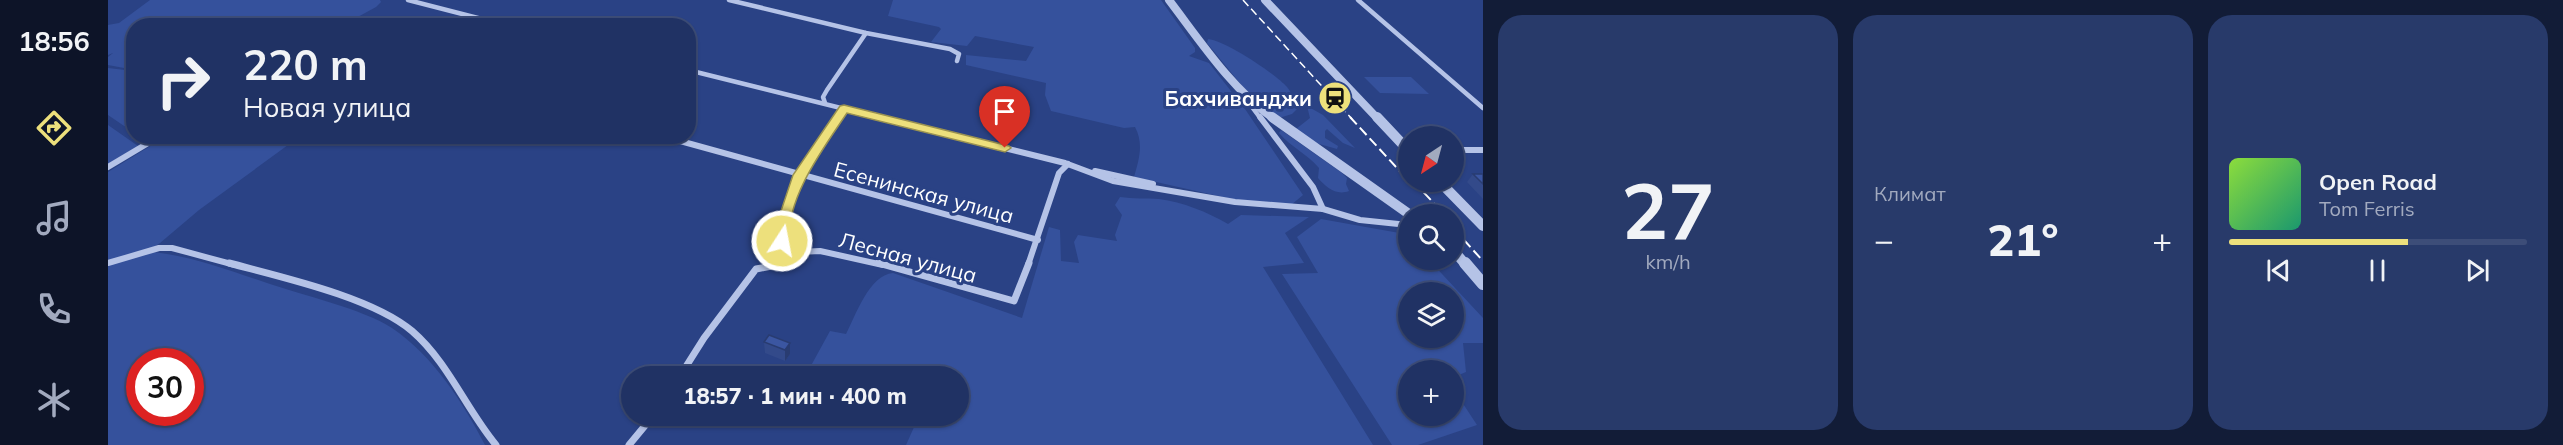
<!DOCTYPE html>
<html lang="ru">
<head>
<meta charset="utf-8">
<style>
	:root { --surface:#203264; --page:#283a6a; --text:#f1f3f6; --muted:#a2aabf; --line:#3d4d78; --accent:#ede07c }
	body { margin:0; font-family:Mulish,sans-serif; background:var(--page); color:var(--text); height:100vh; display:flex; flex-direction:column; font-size:22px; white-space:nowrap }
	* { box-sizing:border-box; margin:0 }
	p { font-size:20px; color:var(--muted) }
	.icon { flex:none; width:33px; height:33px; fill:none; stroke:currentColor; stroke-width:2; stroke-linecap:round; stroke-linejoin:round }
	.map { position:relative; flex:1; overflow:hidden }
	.drawer { display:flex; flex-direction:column; gap:15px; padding:15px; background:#121c37; width:1080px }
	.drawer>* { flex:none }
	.guide { position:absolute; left:18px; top:18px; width:570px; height:126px; border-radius:24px; box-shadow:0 2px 4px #0004,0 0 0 2px var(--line); background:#203264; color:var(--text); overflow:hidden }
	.needle { width:39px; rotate:216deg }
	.controls { position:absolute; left:1290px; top:126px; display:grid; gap:12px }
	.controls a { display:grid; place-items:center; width:66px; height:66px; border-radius:50%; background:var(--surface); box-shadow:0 2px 4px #0004,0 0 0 2px var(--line); font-size:30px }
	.speed { position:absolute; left:18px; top:348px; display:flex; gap:12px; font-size:30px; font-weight:700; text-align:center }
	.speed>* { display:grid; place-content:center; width:78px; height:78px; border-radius:50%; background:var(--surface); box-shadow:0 2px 4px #0004,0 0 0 2px var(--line); line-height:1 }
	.speed .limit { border:9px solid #d22; background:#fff; color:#111 }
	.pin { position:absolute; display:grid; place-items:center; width:51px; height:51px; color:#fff; margin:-62px -26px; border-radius:50% 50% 50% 0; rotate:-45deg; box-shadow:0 0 6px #0007 }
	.pin .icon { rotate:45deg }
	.me { position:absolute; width:66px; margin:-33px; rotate:11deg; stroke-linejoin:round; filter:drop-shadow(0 0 4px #0008) }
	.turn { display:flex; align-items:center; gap:21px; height:126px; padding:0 18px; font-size:27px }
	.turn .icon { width:78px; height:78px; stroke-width:2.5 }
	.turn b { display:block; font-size:42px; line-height:51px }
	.big { font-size:45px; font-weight:800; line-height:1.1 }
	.drawer .card { flex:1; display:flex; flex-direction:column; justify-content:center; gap:9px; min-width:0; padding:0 21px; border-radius:24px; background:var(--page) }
	.drawer .dial { align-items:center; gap:0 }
	.dial b { font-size:78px; line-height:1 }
	.song { display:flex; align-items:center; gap:18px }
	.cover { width:72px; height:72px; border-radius:9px; background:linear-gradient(135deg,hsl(90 70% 55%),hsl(160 70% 35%)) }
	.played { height:6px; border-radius:3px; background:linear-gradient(90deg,var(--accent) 60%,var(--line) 60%) }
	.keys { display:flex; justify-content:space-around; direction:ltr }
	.heat { display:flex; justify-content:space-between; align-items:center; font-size:33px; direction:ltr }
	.drawer .tiles { flex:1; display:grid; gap:15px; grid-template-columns:repeat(3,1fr) }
	.trip { position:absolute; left:513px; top:366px; width:348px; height:60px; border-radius:30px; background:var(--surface); box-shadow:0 2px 4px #0004,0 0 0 2px var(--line); font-weight:800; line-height:60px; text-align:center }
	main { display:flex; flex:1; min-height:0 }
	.dock { display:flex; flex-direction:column; width:108px; justify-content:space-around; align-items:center; background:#0d1428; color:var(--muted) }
	.dock .icon { width:42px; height:42px }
	.dock .selected { color:var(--accent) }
	.dock b { font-size:27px; color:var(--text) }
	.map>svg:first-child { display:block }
	.green { fill:#35519c; fill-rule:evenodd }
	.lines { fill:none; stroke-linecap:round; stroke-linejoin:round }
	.minor-far2 { stroke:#b5c3e7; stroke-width:4.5 }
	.minor-far1 { stroke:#b5c3e7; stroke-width:6 }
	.minor { stroke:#b5c3e7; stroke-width:7 }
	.tertiary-far2 { stroke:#b5c3e7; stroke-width:8 }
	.tertiary-far1 { stroke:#b5c3e7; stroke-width:10 }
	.tertiary { stroke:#b5c3e7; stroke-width:12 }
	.rail-far1 { stroke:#fff; stroke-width:1.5; stroke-dasharray:8 4; stroke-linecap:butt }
	.rail { stroke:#fff; stroke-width:2; stroke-dasharray:10 4.5; stroke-linecap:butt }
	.wall { fill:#334a8a }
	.shaded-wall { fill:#293c71 }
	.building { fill:#3b56a1; stroke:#293c71; stroke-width:1.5 }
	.route { fill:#ede07c; stroke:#9a9251; stroke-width:1.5 }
	.labels { text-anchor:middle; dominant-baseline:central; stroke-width:6; stroke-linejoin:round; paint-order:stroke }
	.poi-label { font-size:21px; font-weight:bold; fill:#fff; stroke:#2a4285; text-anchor:end }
	.street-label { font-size:21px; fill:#fff; stroke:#2a4285 }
</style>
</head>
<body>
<main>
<nav class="dock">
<b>18:56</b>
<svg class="icon selected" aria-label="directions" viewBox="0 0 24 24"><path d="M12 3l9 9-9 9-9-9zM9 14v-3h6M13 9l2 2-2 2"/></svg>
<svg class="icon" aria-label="music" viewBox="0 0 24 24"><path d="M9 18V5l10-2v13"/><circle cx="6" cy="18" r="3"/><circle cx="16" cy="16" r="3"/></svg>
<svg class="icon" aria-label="phone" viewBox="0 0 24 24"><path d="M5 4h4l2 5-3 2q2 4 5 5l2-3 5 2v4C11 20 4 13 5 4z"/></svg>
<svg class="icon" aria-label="climate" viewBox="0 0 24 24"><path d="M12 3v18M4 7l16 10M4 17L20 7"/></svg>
</nav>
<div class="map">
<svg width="1375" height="445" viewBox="0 0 1375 445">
	<rect width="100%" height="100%" fill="#2a4285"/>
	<!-- green -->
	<g class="green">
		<polygon points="42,0 272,0 273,2 268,7 235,25 26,26 25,71 21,71 25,72 25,132 0,115 0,68 17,70 16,68 0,65 0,57 5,53 0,55 0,25 11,23"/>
		<path d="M785,0h268l34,48v4l-6,4 20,7 36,46 58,86 -12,10 -55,-5 -102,-23c5,-18 10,-33 1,-50l-11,1 -73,-17 -6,-16 1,-12 -80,-18v-10l60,6 8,-14 -59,-11 -8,10 -36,-4 10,-13 -2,-2 -51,-11z"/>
		<path d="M1100,39c18,2 66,34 79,48 4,5 9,15 11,21l-6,6 -13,4 -27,-20 -45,-55z"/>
		<polygon points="1256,77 1303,77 1321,94 1272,93"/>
		<polygon points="1199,106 1215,115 1247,148 1235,143 1219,129 1217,131 1217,138 1230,146 1229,149 1204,142 1188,129 1202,118"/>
		<polygon points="0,125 30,146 0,164"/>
		<path d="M1173,130l61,43 5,5 -1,6 3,7c-13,5 -23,-4 -31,-13l1,-10c-12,-14 -28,-21 -40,-35z"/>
		<polygon points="57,137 191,137 91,210 52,243 41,250 0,263 0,172"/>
		<path d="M1012,197c13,2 26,1 39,2 24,3 48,13 69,25l13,-9 68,2 -24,16 19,30 -41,4 110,178h-467l13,-29h39v-40h-142l-9,-3 23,-42 16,3c10,-19 23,-59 47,-61l129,45 27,-91 11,3 1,31 18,2 -5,-21 4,-7 39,6 -2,-6 7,-20 -7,-10z"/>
		<path d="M1213,219l84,15 3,3v23h21l54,58v25h-20l3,29 -12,5v-7h-46v46h46v-26l23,35 -59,20h-26l-110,-171 36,-1 -21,-36zM1300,292h46v46h-46z"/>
		<path d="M45,252c39,4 78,19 114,31 35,12 96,26 125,45 42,29 70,73 93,117h-377v-180zM32,362h50v50h-50z"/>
	</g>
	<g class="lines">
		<!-- minor-far2 -->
		<g class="minor-far2">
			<polyline points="300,0 401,26"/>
			<polyline points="621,0 758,33 842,49 851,54 849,61"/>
			<polyline points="1250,0 1375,108"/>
			<polyline points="580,70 777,119"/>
			<polyline points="1138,99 1153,119"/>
			<polyline points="717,103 715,97 719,90 758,33"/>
			<polyline points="729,119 736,109"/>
		</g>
		<!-- minor-far1 -->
		<g class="minor-far1">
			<polyline points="771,117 957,163 1005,181 1127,202 1215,209 1252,220 1300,225"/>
			<polyline points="1152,117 1205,187 1215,209"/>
			<polyline points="554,136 930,240"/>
			<polyline points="1346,150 1375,150"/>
			<polyline points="0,167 52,136"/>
			<polyline points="987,171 1045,184"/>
			<polyline points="691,252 712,251 775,265"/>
			<path d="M691,252l-17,-11c4,-48 30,-85 56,-124"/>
			<polyline points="0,263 51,248 64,248 127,265"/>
			<polyline points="677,265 691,252"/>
			<polyline points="920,265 951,173 960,164"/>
		</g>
		<!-- minor -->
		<g class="minor">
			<path d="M121,263c52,14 143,34 183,68 36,31 54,78 84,114"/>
			<polyline points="770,263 906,301 921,263"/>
			<polyline points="572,376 596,338 648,269 679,263"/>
			<polyline points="521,445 545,416"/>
		</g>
		<!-- tertiary-far2 -->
		<g class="tertiary-far2">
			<path d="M1061,0c32,42 62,88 105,119"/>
			<polyline points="1157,0 1270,119"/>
		</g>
		<!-- tertiary-far1 -->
		<g class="tertiary-far1">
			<polyline points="1164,117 1301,214"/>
			<polyline points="1269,117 1300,150"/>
			<polyline points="1332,182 1375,226"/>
			<polyline points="1346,251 1358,265"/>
		</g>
		<!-- tertiary -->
		<polyline class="tertiary" points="1357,263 1375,284"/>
		<!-- rail-far1 -->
		<polyline class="rail-far1" points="1135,0 1244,119"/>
		<!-- rail -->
		<g class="rail">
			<polyline points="1242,117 1300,180"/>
			<polyline points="1306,182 1336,214"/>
			<polyline points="1346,229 1375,261"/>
		</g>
	</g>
	<!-- wall -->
	<g class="wall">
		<polygon points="1365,174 1375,174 1375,199 1359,182"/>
		<polygon points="656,342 682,343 682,354 677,361 657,353"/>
	</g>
	<!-- shaded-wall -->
	<polygon class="shaded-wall" points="682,343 682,354 677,361 677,350"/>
	<!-- building -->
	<g class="building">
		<polygon points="1365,174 1375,174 1375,184"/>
		<polygon points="661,335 682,343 677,350 656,342"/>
	</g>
	<!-- route -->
	<path class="route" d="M736,105l165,41 2,2 -6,4 -158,-39c-24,36 -60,83 -58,128l-7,5 -5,-2 -2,-15 18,-54 47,-69z"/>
	<!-- icons -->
	<defs>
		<symbol id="station-disc" viewBox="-11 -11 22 22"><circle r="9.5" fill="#ede07c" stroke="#2a4285"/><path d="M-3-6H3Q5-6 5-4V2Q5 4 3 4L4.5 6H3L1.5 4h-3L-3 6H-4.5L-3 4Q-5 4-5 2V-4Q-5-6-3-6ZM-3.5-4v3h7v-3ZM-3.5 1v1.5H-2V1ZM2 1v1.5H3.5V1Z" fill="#111"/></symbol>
	</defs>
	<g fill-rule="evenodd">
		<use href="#station-disc" x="1208" y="79" width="38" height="38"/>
	</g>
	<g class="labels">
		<!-- poi labels -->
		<g class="poi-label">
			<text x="1204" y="98">Бахчиванджи</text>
		</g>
		<!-- street labels -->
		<g class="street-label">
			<text transform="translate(816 192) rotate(15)">Есенинская улица</text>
			<text transform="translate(800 257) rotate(15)">Лесная улица</text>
		</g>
	</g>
</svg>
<div class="controls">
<a><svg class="needle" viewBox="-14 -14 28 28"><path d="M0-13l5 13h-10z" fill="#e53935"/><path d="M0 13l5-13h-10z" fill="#a2aabf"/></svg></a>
<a><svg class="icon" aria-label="search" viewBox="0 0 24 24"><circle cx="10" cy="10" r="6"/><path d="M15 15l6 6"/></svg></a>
<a><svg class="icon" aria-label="layers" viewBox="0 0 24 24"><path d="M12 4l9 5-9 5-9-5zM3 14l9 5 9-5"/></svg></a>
<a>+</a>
</div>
<div class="speed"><div class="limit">30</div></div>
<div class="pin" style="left:897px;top:148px;background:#d93025"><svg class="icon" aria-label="arrive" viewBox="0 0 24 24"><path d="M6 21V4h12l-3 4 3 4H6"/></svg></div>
<svg class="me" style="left:674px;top:241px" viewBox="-20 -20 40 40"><circle r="17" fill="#ede07c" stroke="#fff" stroke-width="3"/><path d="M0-11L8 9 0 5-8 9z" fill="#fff"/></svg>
<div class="trip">18:57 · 1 мин · 400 m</div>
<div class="guide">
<div class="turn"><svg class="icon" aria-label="right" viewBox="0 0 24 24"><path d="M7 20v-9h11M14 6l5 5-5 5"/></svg><div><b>220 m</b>Новая улица</div></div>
</div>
</div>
<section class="drawer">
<div class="tiles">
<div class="card dial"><b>27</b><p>km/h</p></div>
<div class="card"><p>Климат</p>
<div class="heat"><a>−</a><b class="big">21°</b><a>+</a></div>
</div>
<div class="card">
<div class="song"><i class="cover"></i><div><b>Open Road</b><p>Tom Ferris</p></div></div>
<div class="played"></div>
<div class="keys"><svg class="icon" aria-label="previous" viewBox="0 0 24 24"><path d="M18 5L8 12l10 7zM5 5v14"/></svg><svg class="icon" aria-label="pause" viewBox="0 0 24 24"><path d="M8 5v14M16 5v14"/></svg><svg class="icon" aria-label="next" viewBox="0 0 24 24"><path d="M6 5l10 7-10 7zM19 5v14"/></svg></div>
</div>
</div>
</section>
</main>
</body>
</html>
